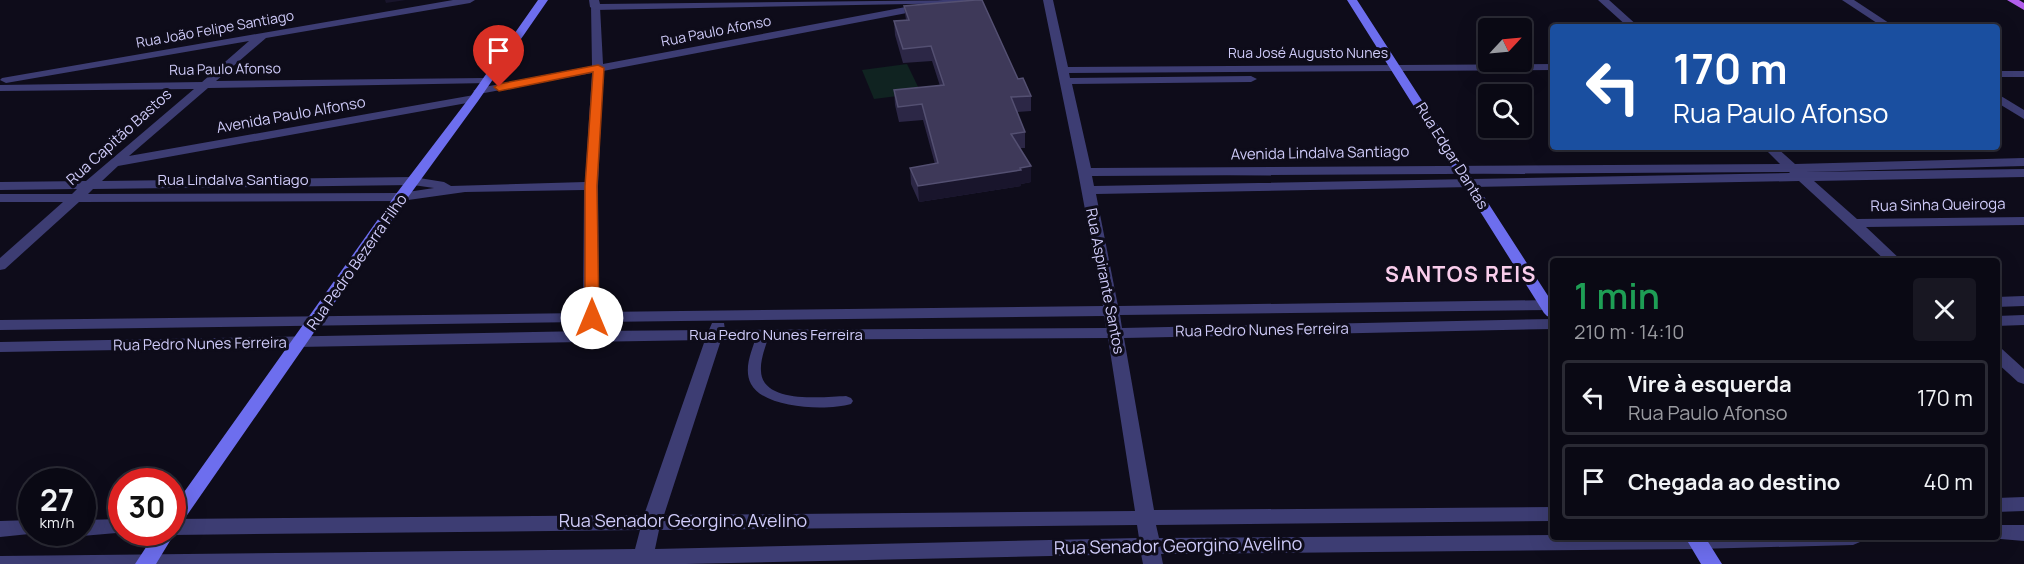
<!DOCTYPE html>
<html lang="pt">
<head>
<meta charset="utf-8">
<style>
  :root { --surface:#0a0914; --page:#181722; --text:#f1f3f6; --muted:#999aa0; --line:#2a2a34 }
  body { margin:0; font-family:Manrope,sans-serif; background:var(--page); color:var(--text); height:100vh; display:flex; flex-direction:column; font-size:22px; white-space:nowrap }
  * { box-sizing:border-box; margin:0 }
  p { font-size:20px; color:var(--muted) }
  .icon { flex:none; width:33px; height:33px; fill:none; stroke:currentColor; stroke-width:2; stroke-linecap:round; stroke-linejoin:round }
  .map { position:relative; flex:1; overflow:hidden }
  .panel { position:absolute; left:1550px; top:258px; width:450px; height:282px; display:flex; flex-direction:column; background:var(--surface); border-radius:6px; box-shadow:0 6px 24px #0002,0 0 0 2px var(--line) }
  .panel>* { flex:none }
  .guide { position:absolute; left:1550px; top:24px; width:450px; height:126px; border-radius:6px; box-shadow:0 6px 24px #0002,0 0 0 2px var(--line); background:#1a4fa0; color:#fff; overflow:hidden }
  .needle { width:39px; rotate:64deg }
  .controls { position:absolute; left:1478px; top:18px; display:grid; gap:12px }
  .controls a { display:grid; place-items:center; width:54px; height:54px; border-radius:6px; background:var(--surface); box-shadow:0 6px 24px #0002,0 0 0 2px var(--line); font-size:30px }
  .speed { position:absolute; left:18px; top:468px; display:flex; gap:12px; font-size:30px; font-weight:700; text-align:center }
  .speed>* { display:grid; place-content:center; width:78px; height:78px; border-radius:50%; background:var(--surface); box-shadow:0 6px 24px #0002,0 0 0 2px var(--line); line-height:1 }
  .speed small { font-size:15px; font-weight:400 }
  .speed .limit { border:9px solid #d22; background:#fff; color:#111 }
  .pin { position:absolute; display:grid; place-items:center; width:51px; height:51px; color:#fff; margin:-62px -26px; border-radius:50% 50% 50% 0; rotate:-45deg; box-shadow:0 0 6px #0007 }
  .pin .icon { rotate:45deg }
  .me { position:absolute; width:66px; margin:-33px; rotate:0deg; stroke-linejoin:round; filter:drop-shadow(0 0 4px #0008) }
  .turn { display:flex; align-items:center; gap:21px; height:126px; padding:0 24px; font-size:27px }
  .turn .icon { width:78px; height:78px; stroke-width:2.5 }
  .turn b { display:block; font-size:42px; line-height:51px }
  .round { display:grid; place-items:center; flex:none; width:63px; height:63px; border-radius:6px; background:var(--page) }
  .overview { display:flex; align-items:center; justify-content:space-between; height:102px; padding:0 24px }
  h1 { font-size:36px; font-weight:600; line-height:45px; color:#1e9e55 }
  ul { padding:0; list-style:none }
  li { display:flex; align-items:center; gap:18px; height:75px; margin:0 12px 9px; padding:0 12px; border:3px solid var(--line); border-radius:6px }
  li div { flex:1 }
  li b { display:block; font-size:22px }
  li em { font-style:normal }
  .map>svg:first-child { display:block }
</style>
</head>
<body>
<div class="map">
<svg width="2024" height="564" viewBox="0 0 2024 564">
  <rect width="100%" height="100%" fill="#0e0c1a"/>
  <path fill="#102321" d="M907,64L921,93L874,99L862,70Z"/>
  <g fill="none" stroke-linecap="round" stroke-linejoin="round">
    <path fill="#3d3d73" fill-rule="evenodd" d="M763,331L769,335C766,346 760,359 761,371C762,404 824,397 846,396L851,398L853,401L851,404C827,411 764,409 751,384C743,369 752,350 757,335Z"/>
    <path fill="#3d3d73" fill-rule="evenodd" d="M453,0H475L470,3L266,38L216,81L485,78L489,79V83L208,88L129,156L474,95L478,97V101L118,166L102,181L413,177L444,182L451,186L585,182L592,73L479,94L473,91L479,88L592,66L591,5L600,7L603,64L943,0H964L959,3L603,71L598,186L599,312L1103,306L1078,172L1043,0H1053L1068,67L1552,64V70L1069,73L1070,78L1251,76L1257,79L1251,82L1072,84L1091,168L1780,164L1763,147H1776L1795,164L2024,158V166L1804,172L2024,169V177L1814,181L1857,219L2024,217V225L1866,227L1902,261H1886L1799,181L1096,194L1118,306L1552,300V310L1120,315L1122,328L1552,319V329L1124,338L1154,510L1552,507V521L1156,525L1159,538L1552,535V537H1863L1860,542L1853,545L1697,549L1161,554L1163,564H1143L1141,554L686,564H0V556L635,549L640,530L172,535L166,532H172V519L644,515L705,340L0,352V342L587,331L583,327V322L0,330V320L583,313L584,190L465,192L401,201L79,202L5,269L0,270V258L63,202H0V194H72L77,189L0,190V182L86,181L194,89L0,91V85L202,82L249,41L6,83L0,80L2,78ZM1789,172L1790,173L1094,186L1092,176ZM413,185L434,188L401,193L88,194L93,189ZM1104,316L1106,328L725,330L724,323H712L709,330L595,331L599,327V322ZM1108,338L1135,511L664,515L721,340ZM1137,525L1139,538L655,549L659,530Z
      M1598,0H1609L1639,27H1628Z
      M1842,0H1854L1895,27H1883Z
      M1996,71H2024V77H1996Z
      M1996,93L2024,110V119L1996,102Z
      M2024,296V306L1996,307V297Z
      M2024,315V325L1996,326V316Z
      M1996,348L2002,349L2024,369V384L2018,382L1996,362Z
      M2024,497V511L1996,512V498Z
      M122,519V532H128L82,536L75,532H82V520Z
      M32,520V532L39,533L0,537V521Z
      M1996,525H2024V541L1989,538L1996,537Z"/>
    <path fill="#3d3d73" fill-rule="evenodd" d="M589,0H599L600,4L969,0L964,3L595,10L590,7Z"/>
    <path fill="#6d6eee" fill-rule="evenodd" d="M538,0H548L478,101L406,200L176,531L156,564H135L156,532H172V509L396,194L470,97Z
      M1347,0H1357L1552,302V318L1547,316L1544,313Z
      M1685,537H1705L1722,564H1701Z"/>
    <path fill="#b25eec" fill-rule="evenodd" d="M2007,0H2019L2024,3V10Z"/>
  </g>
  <path fill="#2c2746" d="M904,6L1018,79L1031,96V111L1017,112L1025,132V148H1020L1031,166V182L1021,184V186L919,202L911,184L910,168L935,164L923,120L899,122L895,105L894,90L940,86L932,61L903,63L895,35L894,21L906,20Z"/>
  <path fill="#19152c" d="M385,0H406L386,3Z
    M1031,166V182L1021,184V186L919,202L918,186Z"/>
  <path fill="#3e3959" stroke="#545072" stroke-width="1.5" d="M976,0H982L1018,79L1023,78L1031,96L1011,97L1025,132L1011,134L1031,166L1020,168L1021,170L918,186L910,168L938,163L922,104L898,107L894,90L944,85L931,46L903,49L894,21L909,20L904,6Z"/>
  <path fill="#ea580c" stroke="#983908" stroke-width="1.5" d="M598,65L604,68L597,186L599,318L592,322L585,318V186L593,72L499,91L494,87L499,84Z"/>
  <g text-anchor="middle" stroke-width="6" stroke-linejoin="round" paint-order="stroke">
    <g font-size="14" fill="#cfcbf9" stroke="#0e0c1a">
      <text transform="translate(215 29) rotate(-10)" y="5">Rua João Felipe Santiago</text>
      <text transform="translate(716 31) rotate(-11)" y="5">Rua Paulo Afonso</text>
      <text x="1308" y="58">Rua José Augusto Nunes</text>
      <text transform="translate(225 69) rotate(-1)" y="5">Rua Paulo Afonso</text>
    </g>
    <g font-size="15" fill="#cfcbf9" stroke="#0e0c1a">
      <text transform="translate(291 115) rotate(-10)" y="5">Avenida Paulo Alfonso</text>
      <text transform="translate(119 137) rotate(-42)" y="5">Rua Capitão Bastos</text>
      <text transform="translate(1320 153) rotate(-1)" y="5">Avenida Lindalva Santiago</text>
      <text transform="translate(1452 156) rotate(58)" y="5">Rua Edgar Dantas</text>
      <text x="233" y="185">Rua Lindalva Santiago</text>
      <text transform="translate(1938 205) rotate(-1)" y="5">Rua Sinha Queiroga</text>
      <text transform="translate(357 262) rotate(-55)" y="5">Rua Pedro Bezerra Filho</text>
      <text transform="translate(1105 281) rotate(79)" y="5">Rua Aspirante Santos</text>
      <text transform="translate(1262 330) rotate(-1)" y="5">Rua Pedro Nunes Ferreira</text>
      <text x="776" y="340">Rua Pedro Nunes Ferreira</text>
      <text transform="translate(200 344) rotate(-1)" y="5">Rua Pedro Nunes Ferreira</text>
    </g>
    <g font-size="18" fill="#cfcbf9" stroke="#0e0c1a">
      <text x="683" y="527">Rua Senador Georgino Avelino</text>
      <text transform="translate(1178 546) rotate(-1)" y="6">Rua Senador Georgino Avelino</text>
    </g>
    <g font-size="21" font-weight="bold" letter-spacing="1.5" fill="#f9cdeb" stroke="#0e0c1a">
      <text x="1461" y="282">SANTOS REIS</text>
    </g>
  </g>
</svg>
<div class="controls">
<a><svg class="needle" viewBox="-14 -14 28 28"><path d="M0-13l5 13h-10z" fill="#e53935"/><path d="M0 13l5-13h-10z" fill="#999aa0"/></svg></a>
<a><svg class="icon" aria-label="search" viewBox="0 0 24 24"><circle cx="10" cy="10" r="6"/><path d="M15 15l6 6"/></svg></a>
</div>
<div class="speed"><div>27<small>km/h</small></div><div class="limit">30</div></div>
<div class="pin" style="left:499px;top:87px;background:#d93025"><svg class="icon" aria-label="arrive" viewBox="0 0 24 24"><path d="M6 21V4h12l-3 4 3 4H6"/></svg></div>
<svg class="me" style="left:592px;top:318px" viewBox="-20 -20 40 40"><circle r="19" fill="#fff"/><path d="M0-13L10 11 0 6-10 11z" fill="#ea580c"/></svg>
<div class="guide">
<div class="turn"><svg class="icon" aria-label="left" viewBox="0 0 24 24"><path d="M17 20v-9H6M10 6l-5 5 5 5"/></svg><div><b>170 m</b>Rua Paulo Afonso</div></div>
</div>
<section class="panel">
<div class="overview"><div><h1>1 min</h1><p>210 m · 14:10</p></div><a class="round"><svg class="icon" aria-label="close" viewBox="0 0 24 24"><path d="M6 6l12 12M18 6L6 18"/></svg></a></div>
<ul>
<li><svg class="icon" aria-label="left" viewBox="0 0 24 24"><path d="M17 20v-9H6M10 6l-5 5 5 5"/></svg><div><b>Vire à esquerda</b><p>Rua Paulo Afonso</p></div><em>170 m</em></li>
<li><svg class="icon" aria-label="arrive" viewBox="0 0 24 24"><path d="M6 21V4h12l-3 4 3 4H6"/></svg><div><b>Chegada ao destino</b></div><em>40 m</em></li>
</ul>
</section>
</div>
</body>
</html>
